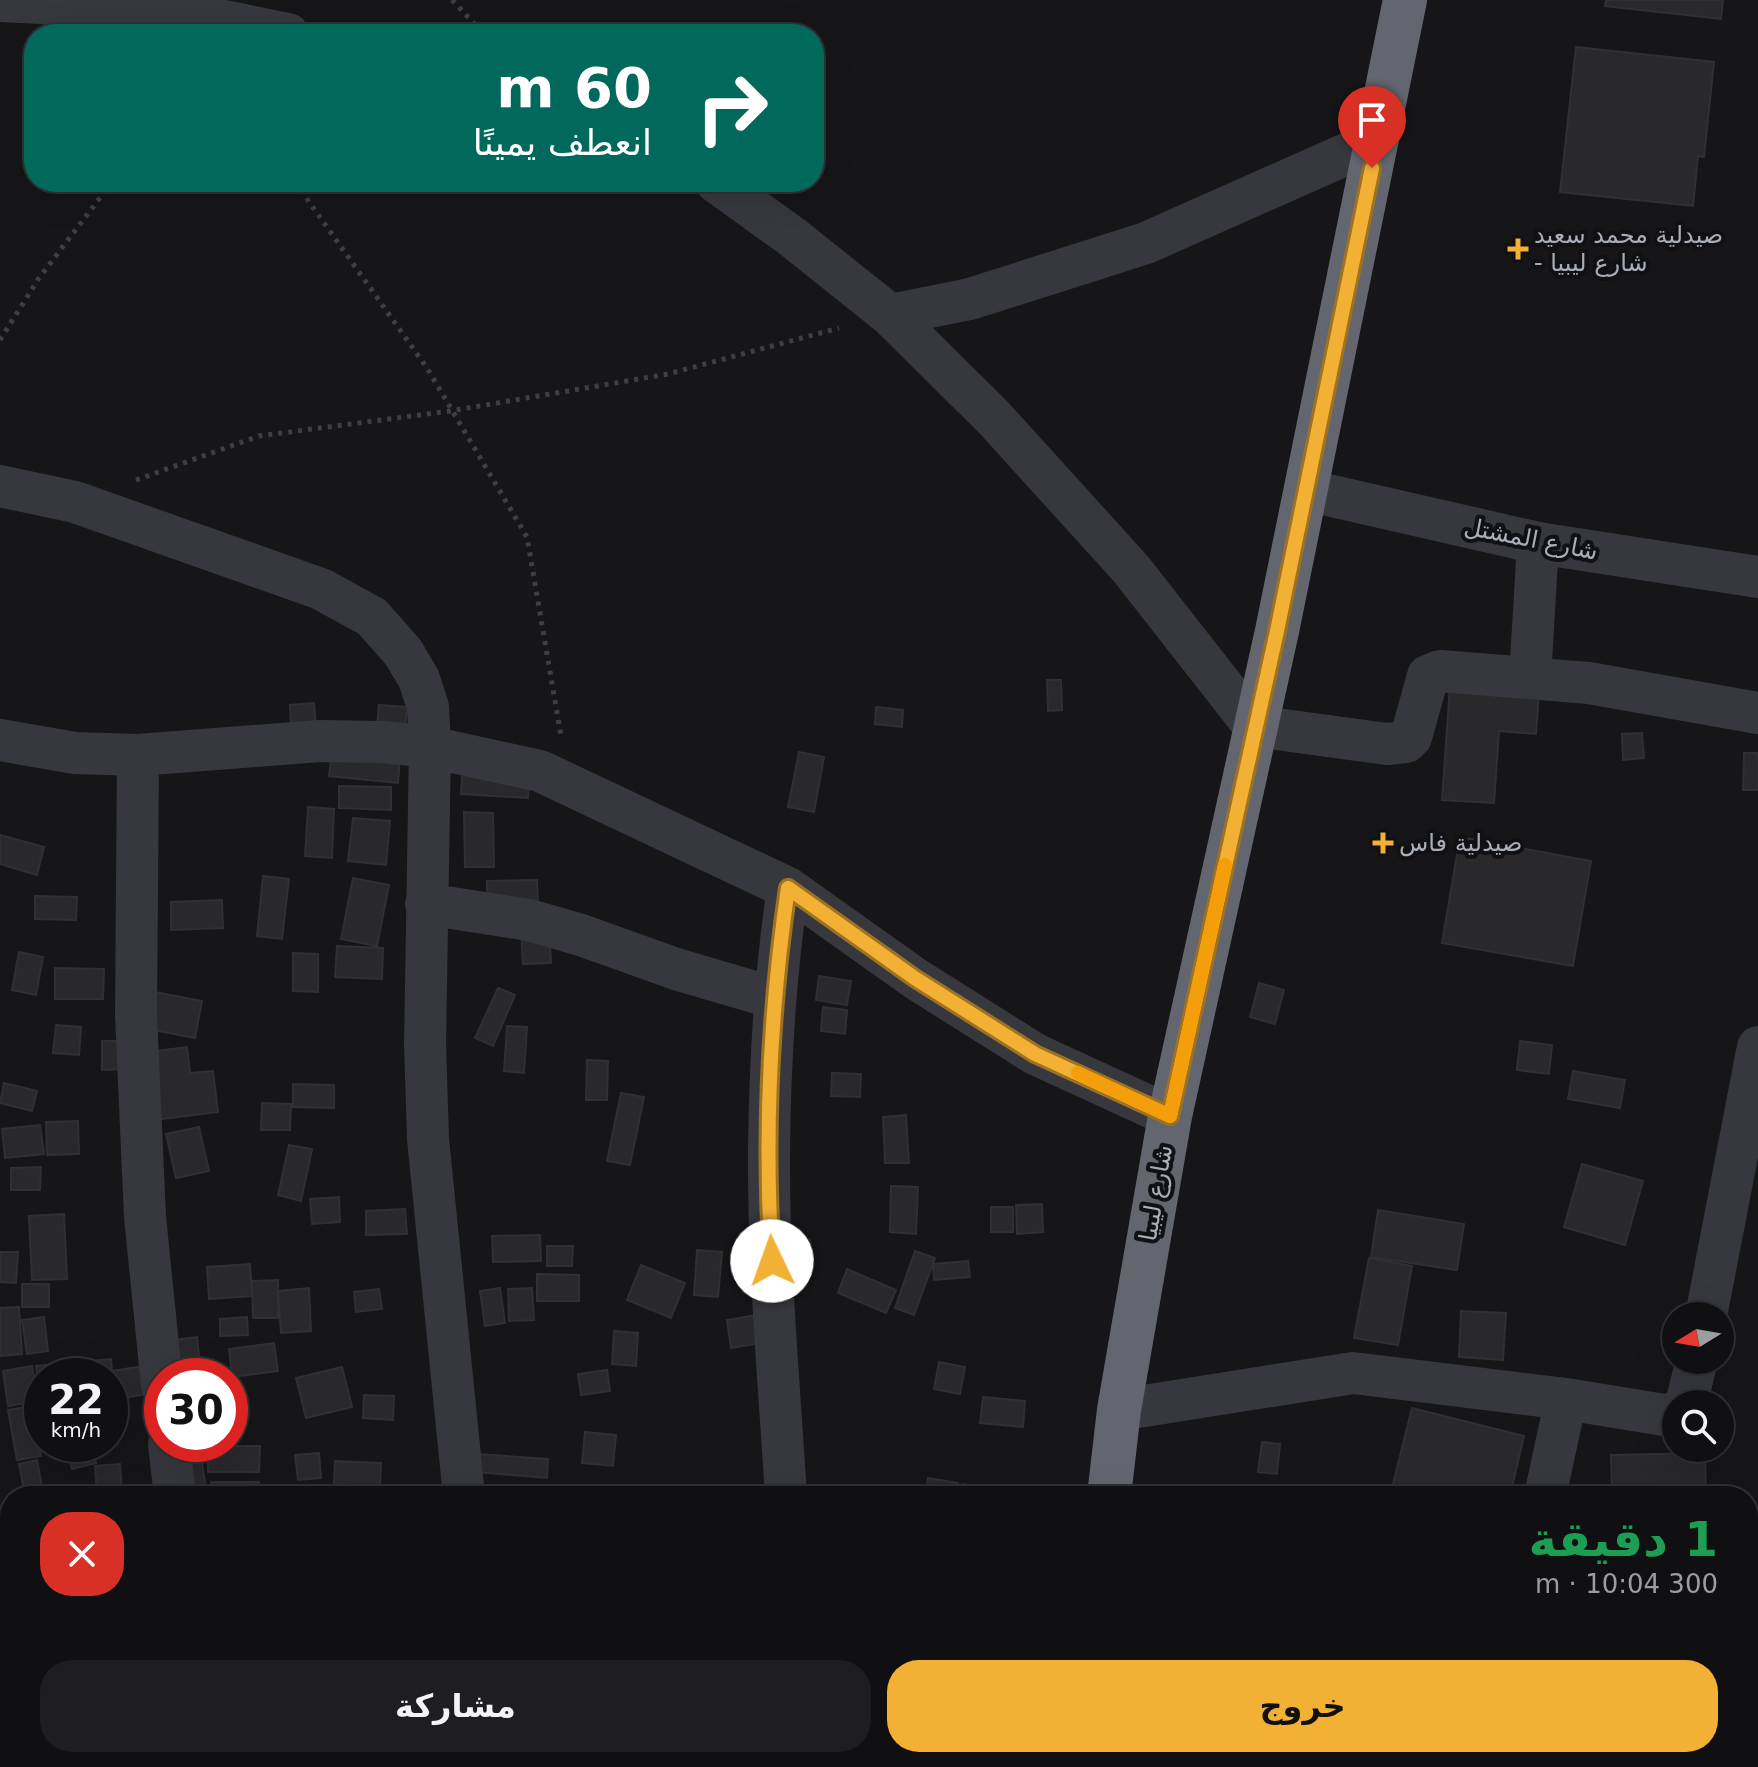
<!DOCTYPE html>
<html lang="ar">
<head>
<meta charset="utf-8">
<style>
  :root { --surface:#101012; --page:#1e1e20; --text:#f1f3f6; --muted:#9c9d9f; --line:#303032; --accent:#f2b134 }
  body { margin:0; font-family:"DejaVu Sans",Vazirmatn,sans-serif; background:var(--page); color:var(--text); direction:rtl; height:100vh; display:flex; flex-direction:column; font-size:30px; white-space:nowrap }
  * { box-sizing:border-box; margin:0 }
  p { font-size:26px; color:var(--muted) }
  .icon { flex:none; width:44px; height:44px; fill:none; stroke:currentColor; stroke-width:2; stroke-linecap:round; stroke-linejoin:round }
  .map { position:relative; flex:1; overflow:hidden; direction:ltr }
  .side { position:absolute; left:0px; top:1486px; width:1758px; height:282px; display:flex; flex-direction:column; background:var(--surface); border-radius:32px 32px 0 0; box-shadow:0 8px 32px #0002,0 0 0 2px var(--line); direction:rtl }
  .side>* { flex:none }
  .top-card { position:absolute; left:24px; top:24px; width:800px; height:168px; border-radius:32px; box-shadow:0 8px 32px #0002,0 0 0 2px var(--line); direction:rtl; background:#00695c; color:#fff; overflow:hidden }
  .needle { width:52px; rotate:259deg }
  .buttons { position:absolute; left:1662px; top:1302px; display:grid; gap:16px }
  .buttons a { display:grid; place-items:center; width:72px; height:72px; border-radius:50%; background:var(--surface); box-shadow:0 8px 32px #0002,0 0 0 2px var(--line); font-size:40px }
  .speed { position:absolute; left:24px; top:1358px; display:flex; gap:16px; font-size:40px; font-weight:700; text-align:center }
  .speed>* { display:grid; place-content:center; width:104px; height:104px; border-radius:50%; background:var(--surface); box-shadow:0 8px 32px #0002,0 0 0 2px var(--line); line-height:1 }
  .speed small { font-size:20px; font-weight:400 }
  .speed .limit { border:12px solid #d22; background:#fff; color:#111 }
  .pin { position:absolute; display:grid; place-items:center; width:68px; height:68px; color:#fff; margin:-82px -34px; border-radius:50% 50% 50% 0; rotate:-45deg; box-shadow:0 0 8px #0007 }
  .pin .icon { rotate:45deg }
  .me { position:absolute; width:88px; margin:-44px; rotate:357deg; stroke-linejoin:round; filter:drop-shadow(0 0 6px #0008) }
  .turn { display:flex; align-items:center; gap:28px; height:168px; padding:0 40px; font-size:36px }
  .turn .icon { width:104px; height:104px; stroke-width:2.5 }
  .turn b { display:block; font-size:56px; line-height:68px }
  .round { display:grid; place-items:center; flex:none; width:84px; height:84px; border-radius:32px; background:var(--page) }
  .headline { display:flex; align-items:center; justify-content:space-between; height:136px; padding:0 40px }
  h1 { font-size:48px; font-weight:700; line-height:60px; color:#1e9e55 }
  .primary-button { display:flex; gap:16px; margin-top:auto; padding:16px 40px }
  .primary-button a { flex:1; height:92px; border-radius:32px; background:var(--accent); color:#111; font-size:32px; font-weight:700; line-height:92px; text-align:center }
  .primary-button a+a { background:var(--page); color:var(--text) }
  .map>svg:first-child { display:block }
</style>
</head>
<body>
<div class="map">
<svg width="1758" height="1767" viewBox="0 0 1758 1767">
  <rect width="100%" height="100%" fill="#161618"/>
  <path fill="#29292c" stroke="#303034" stroke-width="2" d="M1606,0H1723L1721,19L1605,6Z
    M1576,47L1714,62L1704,157L1698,156L1693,206L1560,192Z
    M1047,680H1061L1062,710L1048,711Z
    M1450,686L1539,693L1536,734L1499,731L1494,803L1442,800Z
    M314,703L316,727L291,728L290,705Z
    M379,705L407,707L405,730L377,728Z
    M876,707L903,710L902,727L875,724Z
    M1642,733L1644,758L1623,760L1622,734Z
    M332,749L400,757L398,783L329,776Z
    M799,752L824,757L814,812L788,807Z
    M1744,753H1758V790H1743Z
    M463,760L530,763L528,798L461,794Z
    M339,786L391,787V810L339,808Z
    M308,807L334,809L332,858L305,856Z
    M464,812L493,813L494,867H465Z
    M353,818L390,821L386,865L348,861Z
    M0,835L44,847L37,875L0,864Z
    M1460,837L1591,861L1573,966L1442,943Z
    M263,876L289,879L282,939L257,936Z
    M353,878L389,885L377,946L341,939Z
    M537,880L538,902L487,904V881Z
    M35,896L77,897L76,920L35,919Z
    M222,900L223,928L171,930V902Z
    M549,926L551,963L523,964L521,928Z
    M337,946L383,948L382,979L335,977Z
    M19,952L43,957L36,995L12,990Z
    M293,953L318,954V992L293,991Z
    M55,968L104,969L103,999H55Z
    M819,976L851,981L847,1005L816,1000Z
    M1259,983L1284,990L1275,1024L1250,1017Z
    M498,988L515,995L493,1046L475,1038Z
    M155,992L202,1001L195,1038L148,1029Z
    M823,1007L847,1010L845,1034L821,1031Z
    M56,1025L81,1027L79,1055L53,1053Z
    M507,1026L527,1027L524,1073L504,1071Z
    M102,1041H121L122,1069L102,1070Z
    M1520,1041L1552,1045L1549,1074L1517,1070Z
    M187,1047L190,1073L213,1071L218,1112L156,1120L147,1052Z
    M587,1060L608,1061L607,1100H586Z
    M1573,1071L1625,1080L1620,1108L1568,1099Z
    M832,1073L861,1074L860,1097L831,1096Z
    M4,1083L37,1091L32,1111L0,1103Z
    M293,1084L334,1085V1108L293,1107Z
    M621,1093L644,1097L630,1165L607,1161Z
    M262,1103L291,1104L290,1130H261Z
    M906,1115L909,1163H885L883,1117Z
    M78,1121L79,1154L47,1155L46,1122Z
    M40,1125L44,1154L5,1158L2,1129Z
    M199,1127L209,1171L176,1178L166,1134Z
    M289,1145L312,1149L301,1201L278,1195Z
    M1582,1164L1643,1181L1625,1245L1564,1227Z
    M41,1167L40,1190H11V1168Z
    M891,1186L918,1187L916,1234L890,1232Z
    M339,1197L340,1222L312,1224L310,1199Z
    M1042,1204L1043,1232L1017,1234L1016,1205Z
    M991,1207H1013V1232H991Z
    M405,1209L407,1234L366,1235V1211Z
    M1378,1210L1464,1224L1457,1270L1371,1257Z
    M64,1214L67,1279L32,1280L29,1216Z
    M540,1235L541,1261L493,1262L492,1236Z
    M810,1239L812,1263L782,1264L781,1241Z
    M547,1246H573L572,1266H547Z
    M697,1250L722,1252L718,1297L694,1295Z
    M915,1251L935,1258L914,1315L895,1308Z
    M0,1252H18L16,1283L0,1282Z
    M1369,1258L1412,1266L1398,1345L1354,1338Z
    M968,1261L970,1277L934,1280L933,1264Z
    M250,1264L252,1296L209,1299L207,1267Z
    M641,1265L685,1283L671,1318L627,1300Z
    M847,1269L896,1290L886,1313L838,1293Z
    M537,1274L579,1275V1301H537Z
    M278,1280V1318H253L252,1281Z
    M22,1284H49V1307H22Z
    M309,1288L311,1331L281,1333L278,1291Z
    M500,1288L505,1323L485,1326L480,1291Z
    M532,1288L534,1320L509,1321L508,1289Z
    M379,1289L382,1309L356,1312L354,1292Z
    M19,1307L22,1354L0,1356V1308Z
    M1461,1311L1506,1313L1503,1360L1459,1357Z
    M757,1315L761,1343L731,1348L727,1320Z
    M44,1317L48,1351L27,1354L22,1320Z
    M247,1317L248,1335L220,1336V1319Z
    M614,1331L638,1333L636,1366L612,1364Z
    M197,1337L201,1376H176L172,1340Z
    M274,1343L278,1371L232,1377L229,1349Z
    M111,1359L112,1371L144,1366L148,1394L110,1400V1376H42V1403L36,1366Z
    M939,1362L965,1367L960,1394L934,1389Z
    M32,1366L38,1401L8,1406L3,1371Z
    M342,1367L352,1407L306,1418L296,1378Z
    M607,1370L610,1391L581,1395L578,1374Z
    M364,1395L394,1396L393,1420L363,1418Z
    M983,1397L1025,1401L1023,1427L980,1423Z
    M33,1406L41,1456L17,1460L8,1410Z
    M1412,1408L1524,1436L1510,1496H1390Z
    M585,1432L616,1435L613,1466L582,1463Z
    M1262,1442L1280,1444L1277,1474L1258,1472Z
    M65,1444H91L96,1463L72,1469Z
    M199,1446L207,1493L189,1496L172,1450Z
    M208,1446H260L259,1472H208Z
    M319,1453L321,1478L298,1480L295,1455Z
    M1705,1453L1706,1496H1612L1611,1455Z
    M477,1454L548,1459L547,1478L476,1472Z
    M37,1460L44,1496H25L19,1464Z
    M335,1461L381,1463L380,1486L334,1484Z
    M120,1464L122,1492L97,1494L95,1466Z
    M928,1478L958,1483L956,1496H926Z
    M211,1482H259L258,1496H210Z
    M963,1484L999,1493L998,1496H960Z
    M0,1643L10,1644V1670L0,1669Z
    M1749,1659L1758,1660V1709L1748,1707Z
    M134,1758L135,1767H98L97,1763Z
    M406,1758L437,1759L436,1767H405Z
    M575,1758H624L625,1767H576Z
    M726,1758L727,1767H704L703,1760Z
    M883,1758H925L927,1767H885Z
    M1000,1758H1025L1026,1767H1001Z
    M1349,1758H1417V1766L1349,1762Z
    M1557,1758H1598L1599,1767H1557Z
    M1660,1758H1688L1687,1767H1658Z
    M681,1760V1767H646L645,1763Z
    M995,1761L996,1767H976V1766Z"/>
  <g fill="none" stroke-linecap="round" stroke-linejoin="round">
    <path stroke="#3d3f44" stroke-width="5" stroke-dasharray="4 6" stroke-linecap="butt" d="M452,0L484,34
      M295,182L427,368L527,537L561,736
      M0,340L39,278L112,182
      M136,480L259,436L450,411L668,374L839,328"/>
    <path stroke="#37383d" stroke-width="42" d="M0,1L165,9L288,34
      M716,182L791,236L890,315L994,418L1131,569L1254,726L1387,744L1406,742L1411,737L1428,676L1440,671L1589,683L1758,713
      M890,315L970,299L1146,243L1378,140
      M0,486L75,502L321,589L372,617L403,652L419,679L428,707L430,747L425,1044L428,1139L464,1496
      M1306,490L1538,543L1758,577
      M1530,678L1538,543
      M0,740L75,753L138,755L320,741L384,742L430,747L540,771L788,888L916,979L1035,1054L1170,1116
      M138,755L136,1015L145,1217L162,1385
      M426,904L529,920L581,935L676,969L775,998
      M1706,1316L1758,1047
      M1686,1404L1697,1360
      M1119,1410L1353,1373L1566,1399L1664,1415L1676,1413
      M169,1444L175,1496
      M786,1496C779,1381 768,1265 769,1149C770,1062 775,974 788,888
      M1545,1496L1566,1399
      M0,1705L10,1704
      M208,1758L209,1767
      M492,1758V1767
      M802,1758L803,1767
      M1492,1767L1493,1758"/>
    <path stroke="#63666e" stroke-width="44" d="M1109,1496L1119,1410L1170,1116L1277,631L1405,0
      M1111,1758V1767"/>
  </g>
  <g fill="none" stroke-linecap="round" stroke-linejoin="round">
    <defs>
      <path id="route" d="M772,1261C764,1137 770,1011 788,888L916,979L1035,1054L1170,1116L1277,631L1372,168"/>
    </defs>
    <use href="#route" stroke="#9d7322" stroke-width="20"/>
    <use href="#route" stroke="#f2b134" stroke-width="14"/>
    <path stroke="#f59e0b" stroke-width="14" d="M1078,1073L1170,1116L1225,865"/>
  </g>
  <g fill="#f2b134" stroke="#111113" stroke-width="3">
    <path d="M1514 237h8v8h8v8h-8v8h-8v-8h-8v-8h8z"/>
    <path d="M1379 831h8v8h8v8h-8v8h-8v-8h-8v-8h8z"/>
  </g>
  <g text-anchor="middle" stroke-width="8" stroke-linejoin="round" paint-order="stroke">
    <g font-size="24" fill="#a8adb8" stroke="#111113" text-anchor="start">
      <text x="1534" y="243">صيدلية محمد سعيد<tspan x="1534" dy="28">- شارع ليبيا</tspan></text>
      <text x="1399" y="851">صيدلية فاس</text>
    </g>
    <g font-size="24" fill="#a8adb8" stroke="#111113">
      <text transform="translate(1531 539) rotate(11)" y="8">شارع المشتل</text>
      <text transform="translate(1156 1193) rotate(-80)" y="8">شارع ليبيا</text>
    </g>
  </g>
</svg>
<div class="buttons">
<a><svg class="needle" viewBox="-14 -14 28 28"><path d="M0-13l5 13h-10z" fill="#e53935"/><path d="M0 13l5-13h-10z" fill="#9c9d9f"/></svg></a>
<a><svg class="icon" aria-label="search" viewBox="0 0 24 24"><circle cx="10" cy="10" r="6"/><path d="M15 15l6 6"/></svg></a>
</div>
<div class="speed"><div>22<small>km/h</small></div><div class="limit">30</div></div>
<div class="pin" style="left:1372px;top:168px;background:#d93025"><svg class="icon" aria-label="arrive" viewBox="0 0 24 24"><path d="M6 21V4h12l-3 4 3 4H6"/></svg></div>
<svg class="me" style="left:772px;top:1261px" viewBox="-20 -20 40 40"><circle r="19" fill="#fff"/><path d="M0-13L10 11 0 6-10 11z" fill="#f2b134"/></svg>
<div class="top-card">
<div class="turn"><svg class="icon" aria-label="right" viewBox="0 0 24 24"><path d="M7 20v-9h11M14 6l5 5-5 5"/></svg><div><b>60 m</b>انعطف يمينًا</div></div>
</div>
<section class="side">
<div class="headline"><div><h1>1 دقيقة</h1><p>300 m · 10:04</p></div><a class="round" style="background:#d93025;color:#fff"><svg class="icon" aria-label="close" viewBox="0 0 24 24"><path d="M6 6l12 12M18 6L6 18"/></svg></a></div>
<div class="primary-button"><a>خروج</a><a>مشاركة</a></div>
</section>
</div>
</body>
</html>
